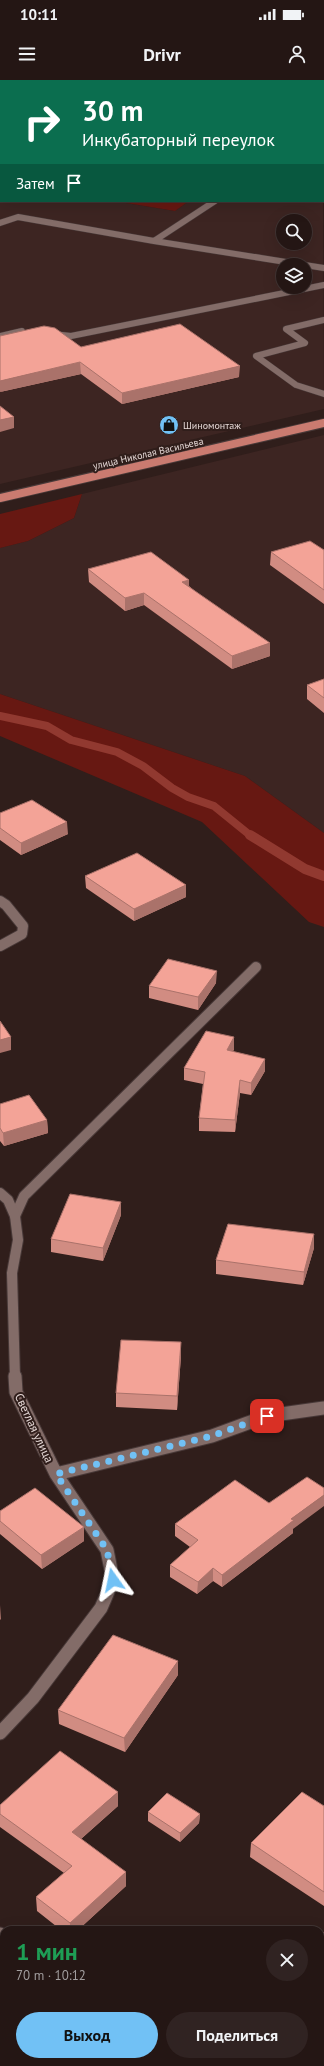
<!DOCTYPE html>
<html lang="ru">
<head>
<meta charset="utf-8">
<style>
  :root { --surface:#241614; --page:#302322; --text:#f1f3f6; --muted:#a39fa0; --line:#413534; --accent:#71c1f5 }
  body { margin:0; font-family:"PT Sans",sans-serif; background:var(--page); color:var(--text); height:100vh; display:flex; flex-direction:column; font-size:15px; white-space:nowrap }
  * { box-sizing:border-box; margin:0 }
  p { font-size:13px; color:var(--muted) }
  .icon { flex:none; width:22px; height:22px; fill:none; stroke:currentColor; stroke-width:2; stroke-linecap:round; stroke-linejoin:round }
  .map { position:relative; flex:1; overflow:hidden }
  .details { position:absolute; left:0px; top:1846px; width:324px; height:140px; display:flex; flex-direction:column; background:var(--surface); border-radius:12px 12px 0 0; box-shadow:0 4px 16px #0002,0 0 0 1px var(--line) }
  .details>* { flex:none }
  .hud { position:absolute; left:0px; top:0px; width:324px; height:122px; box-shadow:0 4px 16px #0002,0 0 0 1px var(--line); background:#0b6e4f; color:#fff; overflow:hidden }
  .tools { position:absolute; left:276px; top:134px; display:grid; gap:8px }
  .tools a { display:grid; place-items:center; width:36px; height:36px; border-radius:50%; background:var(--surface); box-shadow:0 4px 16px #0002,0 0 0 1px var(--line); font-size:20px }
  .pin { position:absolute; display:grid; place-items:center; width:34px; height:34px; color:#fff; margin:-17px; border-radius:8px; box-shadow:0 2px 6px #0006 }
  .me { position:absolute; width:44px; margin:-22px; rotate:348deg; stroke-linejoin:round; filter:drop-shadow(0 0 3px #0008) }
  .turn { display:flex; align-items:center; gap:14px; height:84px; padding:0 16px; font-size:18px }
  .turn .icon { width:52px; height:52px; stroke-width:2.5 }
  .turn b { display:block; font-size:28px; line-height:34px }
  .then { display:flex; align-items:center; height:38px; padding:0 16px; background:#0003; gap:8px; font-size:15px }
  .round { display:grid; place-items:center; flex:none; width:42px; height:42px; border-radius:21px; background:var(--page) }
  .overview { display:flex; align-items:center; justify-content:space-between; height:68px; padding:0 16px }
  h1 { font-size:24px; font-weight:700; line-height:30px; color:#1e9e55 }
  .primary-button { display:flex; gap:8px; margin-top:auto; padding:8px 16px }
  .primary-button a { flex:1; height:46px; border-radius:24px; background:var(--accent); color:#111; font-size:16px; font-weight:700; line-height:46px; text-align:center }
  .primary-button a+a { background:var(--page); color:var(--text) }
  .status { display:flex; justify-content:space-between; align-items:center; height:28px; padding:0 20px; background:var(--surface); direction:ltr }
  .status svg { height:11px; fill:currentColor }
  header { display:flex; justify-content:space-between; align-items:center; height:52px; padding:0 16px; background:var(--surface); font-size:18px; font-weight:700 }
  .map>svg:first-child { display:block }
</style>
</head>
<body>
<div class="status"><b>10:11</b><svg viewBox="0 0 49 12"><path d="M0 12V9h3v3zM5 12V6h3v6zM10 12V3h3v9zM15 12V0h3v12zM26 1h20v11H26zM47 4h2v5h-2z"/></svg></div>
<header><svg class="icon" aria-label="menu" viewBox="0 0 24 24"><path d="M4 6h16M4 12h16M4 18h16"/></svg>Drivr<svg class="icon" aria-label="person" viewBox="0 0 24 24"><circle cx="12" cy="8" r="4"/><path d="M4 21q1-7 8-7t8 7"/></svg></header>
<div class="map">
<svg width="324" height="1986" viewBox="0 0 324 1986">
  <rect width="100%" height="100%" fill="#301e1b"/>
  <path fill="#3d2522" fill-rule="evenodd" d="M323,88L324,329L0,404V103L1,121H114L175,131L189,121H323ZM283,141H305V163H283ZM283,185H305V207H283Z
    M324,355V753L245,696L0,614V468L28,461L74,438L82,414Z"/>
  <path fill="#671812" d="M0,0H324V88L323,1H1L0,103Z
    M114,121H189L175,131Z
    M82,414L74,438L28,461L0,468V434Z
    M0,614L245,696L324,753V847L309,842L202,742L0,656Z"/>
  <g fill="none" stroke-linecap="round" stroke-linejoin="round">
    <path stroke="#913930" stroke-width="8" d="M0,636L47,646L71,660L117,672L143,686L172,708L188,717L214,726L251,756"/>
    <path stroke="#913930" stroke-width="10" d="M250,755L305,789L324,796"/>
    <defs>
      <path id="lane-far1" d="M215,121L154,161L324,188
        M0,143L18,137L154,161
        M324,240L286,249L305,263L256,276L296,305L324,314
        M53,254L71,256L324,205
        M0,256L22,251"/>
      <path id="lane" d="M15,1136L24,1116L256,887"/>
      <path id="street-far1" d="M0,821L6,825L23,846L22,854L0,866
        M0,1113L8,1120L15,1136L18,1160L12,1193L15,1297"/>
      <path id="street" d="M56,1394L212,1356L267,1336L324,1328
        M0,1653L33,1618L101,1528L113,1500L107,1470L56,1394L16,1312L15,1296
        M0,1854L4,1858
        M123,1982L127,1986"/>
      <path id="primary" d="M0,418L324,343"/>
    </defs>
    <use href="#lane-far1" stroke="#483938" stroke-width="7"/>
    <use href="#lane" stroke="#483938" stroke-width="12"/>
    <use href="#street-far1" stroke="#483938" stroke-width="12"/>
    <use href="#street" stroke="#483938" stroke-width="15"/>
    <use href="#primary" stroke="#483938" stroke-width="10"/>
    <use href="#lane-far1" stroke="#836c68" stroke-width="6"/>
    <use href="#lane" stroke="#836c68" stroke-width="10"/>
    <use href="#street-far1" stroke="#836c68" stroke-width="10"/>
    <use href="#street" stroke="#836c68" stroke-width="13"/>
    <use href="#primary" stroke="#ca7b70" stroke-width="8"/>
  </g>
  <path fill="#d18c82" d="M81,267L239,297L122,324L81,294L0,312Z
    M324,470V524L270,485L271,472Z
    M88,489L189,500V506L270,576L232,589L144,525L125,531L89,502Z
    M324,599V633L307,619V605Z
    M0,733L68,754L21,775L0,760Z
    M85,796L186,817L134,841L86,808Z
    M216,903L198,930L149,918V906Z
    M234,957V969L233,972L265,979V991L251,1015L240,1013L235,1052L199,1051V1038L203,1004L184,1000V988Z
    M0,1024L47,1040L48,1053L4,1066L0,1061Z
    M121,1135L103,1181L51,1172V1159Z
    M314,1168L303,1205L216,1194V1180Z
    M181,1276L177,1330L116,1327V1313Z
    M0,1431L84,1447V1461L42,1489L0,1454Z
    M175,1444L293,1449V1453L222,1507L213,1501L197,1514L170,1497V1485L190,1467L175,1456Z
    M178,1595L125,1672L59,1644L58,1630Z
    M0,1725L118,1726L81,1759L126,1806L78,1850H61L37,1831L36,1817L64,1793L0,1747Z
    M324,1726V1826L250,1777L251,1763Z
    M148,1732L200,1734L199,1743L180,1762L148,1741Z
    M216,1982H320L324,1986H221Z"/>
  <path fill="#aa726a" d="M80,282L81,294L0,312V301Z
    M240,286L239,297L122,324V313Z
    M14,337V348L0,352V340Z
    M189,500V513L182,502Z
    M144,513V525L125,531V518Z
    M270,563V576L232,589V576Z
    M67,742L68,754L21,775V763Z
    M186,805V817L134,841V829Z
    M217,891L216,903L198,930V917Z
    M11,957V970L0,973V960Z
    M234,957V969L226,983L227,970Z
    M265,979V991L251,1015V1003Z
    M240,1000V1013L235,1052V1040Z
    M47,1040L48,1053L4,1066L3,1053Z
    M121,1122V1135L103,1181V1168Z
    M314,1154V1168L303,1205L304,1192Z
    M181,1262V1276L177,1330V1316Z
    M324,1415V1426L293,1449V1453L222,1507V1495L291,1439Z
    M84,1447V1461L42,1489L41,1475Z
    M213,1488V1501L197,1514L198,1502Z
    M0,1525L1,1539L0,1540Z
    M178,1581V1595L125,1672L124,1658Z
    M118,1712V1726L73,1766L72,1752Z
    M200,1734L199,1743L180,1762V1753Z
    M126,1792V1806L78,1850H70V1843Z
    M4,1924V1938L0,1941V1926Z
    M86,1982H87V1986H83Z"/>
  <path fill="#f3a397" stroke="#aa726a" d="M180,244L240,286L122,313L80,282L0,301V256L44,246L55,248L81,267Z
    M0,326L14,337L0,340Z
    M310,461L324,470V510L271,472Z
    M151,472L189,500L182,502L270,563L232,576L144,513L125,518L88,489Z
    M324,599V618L307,605Z
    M32,720L67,742L21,763L0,748V733Z
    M137,773L186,805L134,829L85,796Z
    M168,879L217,891L198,917L149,906Z
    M0,941L11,957L0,960Z
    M206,951L234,957L227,970L265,979L251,1003L240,1000L235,1040L199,1038L205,992L184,988Z
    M29,1015L47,1040L3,1053L0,1048V1024Z
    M70,1114L121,1122L103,1168L51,1159Z
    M228,1144L314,1154L304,1192L216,1180Z
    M121,1260L181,1262L177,1316L116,1313Z
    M307,1397L324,1408V1415L291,1439L294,1440L222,1495L213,1488L198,1502L170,1485L198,1460L175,1444L235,1400L269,1423Z
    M35,1408L84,1447L41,1475L0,1441V1431Z
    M113,1555L178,1581L124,1658L58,1630Z
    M60,1671L118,1712L72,1752L126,1792L70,1843L36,1817L72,1786L0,1734V1725Z
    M302,1712L324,1726V1812L251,1763Z
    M167,1713L200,1734L180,1753L148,1732Z
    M324,1852V1986H240L235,1982H320V1856Z
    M0,1859L4,1864V1924L0,1926Z
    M39,1982H86L83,1986H36Z"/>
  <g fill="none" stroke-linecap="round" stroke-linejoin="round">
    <path stroke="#71c1f5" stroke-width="7" stroke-dasharray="0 12.6" d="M113,1500L107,1470L56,1394L212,1356L267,1336"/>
  </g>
  <defs>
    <symbol id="shop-disc" viewBox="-11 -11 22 22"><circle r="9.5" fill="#71c1f5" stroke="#301e1b"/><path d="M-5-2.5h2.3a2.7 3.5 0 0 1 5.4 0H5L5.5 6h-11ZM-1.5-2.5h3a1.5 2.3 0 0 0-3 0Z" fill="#111"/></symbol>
  </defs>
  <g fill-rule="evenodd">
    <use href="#shop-disc" x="158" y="334" width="22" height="22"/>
  </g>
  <g text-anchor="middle" stroke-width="4" stroke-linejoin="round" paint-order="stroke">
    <g font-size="10" fill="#e4d7d5" stroke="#301e1b" text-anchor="start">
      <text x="183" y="349">Шиномонтаж</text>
    </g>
    <g font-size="10" fill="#e4d7d5" stroke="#301e1b">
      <text transform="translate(148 373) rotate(-13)" y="4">улица Николая Васильева</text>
    </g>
    <g font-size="12" fill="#e4d7d5" stroke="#301e1b">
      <text transform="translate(34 1348) rotate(65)" y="4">Светлая улица</text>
    </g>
  </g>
</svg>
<div class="tools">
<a><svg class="icon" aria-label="search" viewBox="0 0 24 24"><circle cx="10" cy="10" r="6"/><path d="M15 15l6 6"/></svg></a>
<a><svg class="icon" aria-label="layers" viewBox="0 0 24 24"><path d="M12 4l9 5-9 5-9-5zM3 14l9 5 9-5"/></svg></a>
</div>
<div class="pin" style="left:267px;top:1336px;background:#d93025"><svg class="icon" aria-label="arrive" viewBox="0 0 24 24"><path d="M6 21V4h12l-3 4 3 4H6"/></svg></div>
<svg class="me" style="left:113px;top:1500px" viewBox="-20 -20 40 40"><path d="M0-17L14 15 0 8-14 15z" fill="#71c1f5" stroke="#fff" stroke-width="4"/></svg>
<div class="hud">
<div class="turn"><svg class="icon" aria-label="right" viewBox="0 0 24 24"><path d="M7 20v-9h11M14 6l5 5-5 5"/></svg><div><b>30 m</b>Инкубаторный переулок</div></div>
<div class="then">Затем<svg class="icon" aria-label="arrive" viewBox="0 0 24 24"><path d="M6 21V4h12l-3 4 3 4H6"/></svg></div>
</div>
<section class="details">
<div class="overview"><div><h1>1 мин</h1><p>70 m · 10:12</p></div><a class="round"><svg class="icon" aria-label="close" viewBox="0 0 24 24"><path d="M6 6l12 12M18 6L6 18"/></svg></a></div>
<div class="primary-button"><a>Выход</a><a>Поделиться</a></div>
</section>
</div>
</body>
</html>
